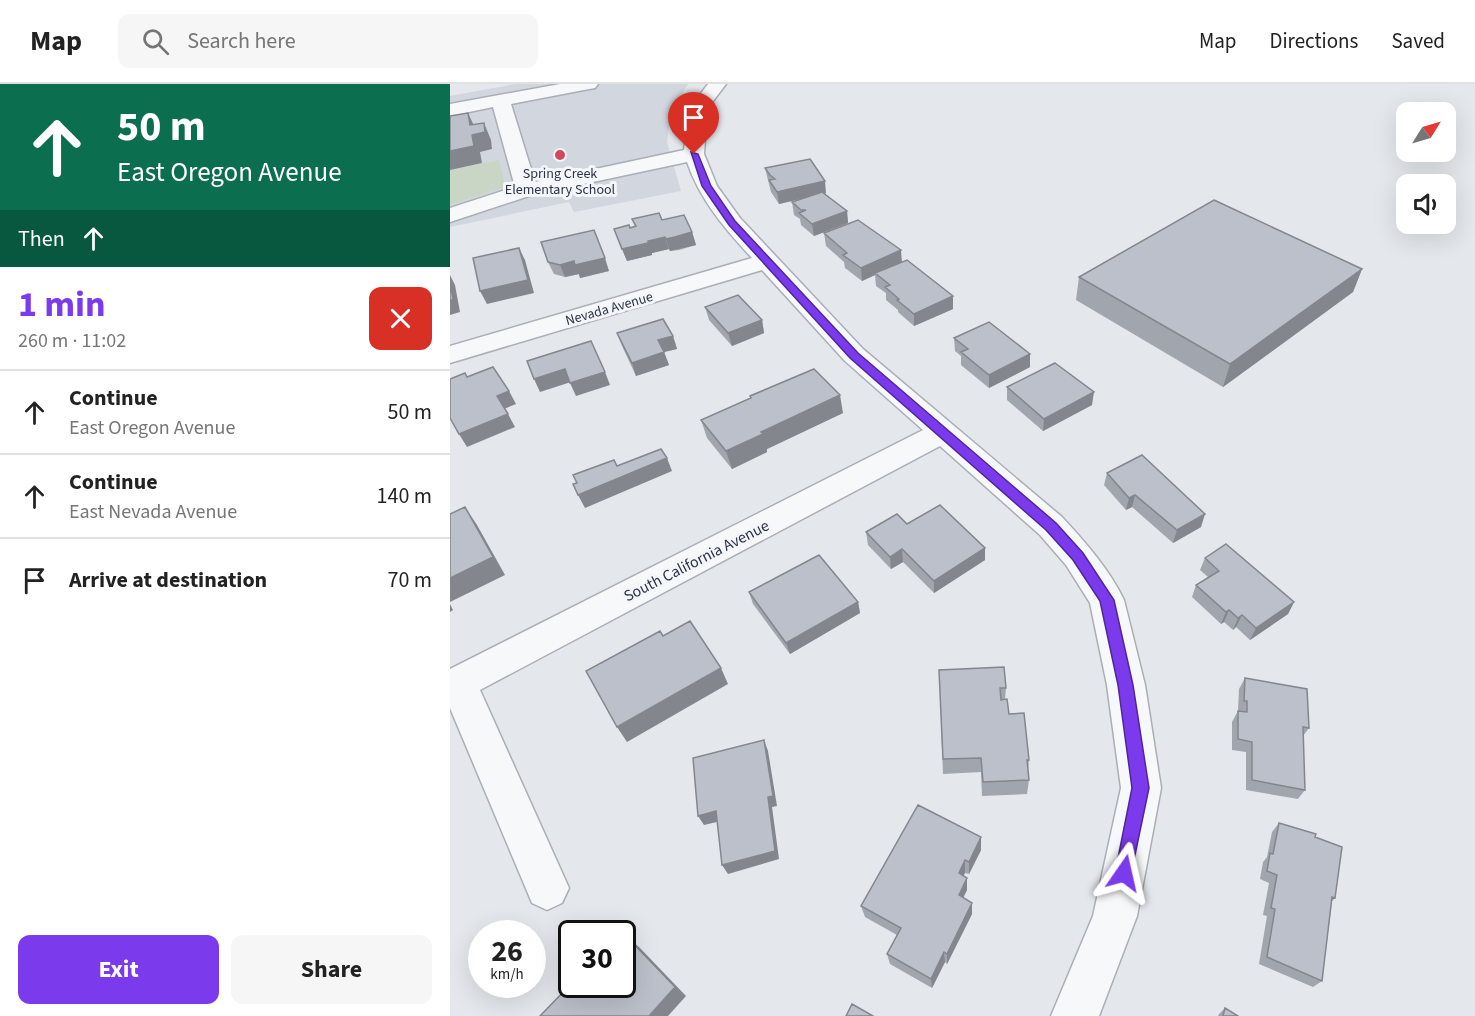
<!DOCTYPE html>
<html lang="en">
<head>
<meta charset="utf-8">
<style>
  :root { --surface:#fff; --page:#f6f6f6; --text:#222; --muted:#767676; --line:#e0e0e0; --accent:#7c3aed }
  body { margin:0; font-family:"Source Sans 3",sans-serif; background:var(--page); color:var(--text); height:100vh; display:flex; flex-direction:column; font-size:22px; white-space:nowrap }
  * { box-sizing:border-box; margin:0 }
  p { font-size:20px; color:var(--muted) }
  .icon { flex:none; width:33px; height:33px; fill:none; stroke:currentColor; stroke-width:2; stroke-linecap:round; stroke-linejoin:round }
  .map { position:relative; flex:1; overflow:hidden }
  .side { display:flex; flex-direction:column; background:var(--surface); width:450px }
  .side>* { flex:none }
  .top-card { background:#0b6e4f; color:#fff; overflow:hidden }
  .needle { width:39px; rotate:53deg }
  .buttons { position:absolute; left:946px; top:18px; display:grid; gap:12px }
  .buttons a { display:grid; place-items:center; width:60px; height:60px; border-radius:12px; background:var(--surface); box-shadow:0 6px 24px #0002; font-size:30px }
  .speed { position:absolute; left:18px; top:836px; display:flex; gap:12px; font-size:30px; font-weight:700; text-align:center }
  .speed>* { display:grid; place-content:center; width:78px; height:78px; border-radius:50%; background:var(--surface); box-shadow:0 6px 24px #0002; line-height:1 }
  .speed small { font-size:15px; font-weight:400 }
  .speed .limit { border:3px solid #111; border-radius:9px; background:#fff; color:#111 }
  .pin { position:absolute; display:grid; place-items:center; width:51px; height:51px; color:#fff; margin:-62px -26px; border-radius:50% 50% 50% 0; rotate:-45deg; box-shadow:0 0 6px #0007 }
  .pin .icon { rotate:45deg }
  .me { position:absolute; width:66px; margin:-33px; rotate:11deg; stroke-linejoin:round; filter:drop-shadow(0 0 4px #0008) }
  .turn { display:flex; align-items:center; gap:21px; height:126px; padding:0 18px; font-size:27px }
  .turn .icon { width:78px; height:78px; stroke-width:2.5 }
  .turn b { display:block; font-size:42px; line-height:51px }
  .then { display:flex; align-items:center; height:57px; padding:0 18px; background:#0003; gap:12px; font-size:22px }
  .round { display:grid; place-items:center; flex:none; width:63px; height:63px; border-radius:12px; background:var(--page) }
  .overview { display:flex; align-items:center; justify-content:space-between; height:102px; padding:0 18px }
  h1 { font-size:36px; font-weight:700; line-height:45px; color:var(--accent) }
  .cta { display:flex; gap:12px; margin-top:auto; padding:12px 18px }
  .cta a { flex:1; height:69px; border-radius:12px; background:var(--accent); color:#fff; font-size:24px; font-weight:700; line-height:69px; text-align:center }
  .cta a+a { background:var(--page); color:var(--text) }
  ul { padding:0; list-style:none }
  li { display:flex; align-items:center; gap:18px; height:84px; padding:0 18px; border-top:2px solid var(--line) }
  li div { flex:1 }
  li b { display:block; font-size:22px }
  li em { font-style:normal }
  header { display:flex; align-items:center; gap:36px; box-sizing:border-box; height:84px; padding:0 30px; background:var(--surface); border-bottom:2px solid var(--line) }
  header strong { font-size:28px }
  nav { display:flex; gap:33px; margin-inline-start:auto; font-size:21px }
  .search { width:420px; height:54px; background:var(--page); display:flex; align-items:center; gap:15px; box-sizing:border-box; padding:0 21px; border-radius:12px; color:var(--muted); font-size:22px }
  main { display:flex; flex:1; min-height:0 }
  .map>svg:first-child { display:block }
</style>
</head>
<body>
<header>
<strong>Map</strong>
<div class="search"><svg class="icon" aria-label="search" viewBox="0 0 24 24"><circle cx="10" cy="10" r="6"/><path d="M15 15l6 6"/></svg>Search here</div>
<nav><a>Map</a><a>Directions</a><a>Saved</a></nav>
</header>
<main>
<section class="side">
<div class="top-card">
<div class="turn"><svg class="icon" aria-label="ahead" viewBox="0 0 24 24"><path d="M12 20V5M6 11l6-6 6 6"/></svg><div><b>50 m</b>East Oregon Avenue</div></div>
<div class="then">Then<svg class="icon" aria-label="ahead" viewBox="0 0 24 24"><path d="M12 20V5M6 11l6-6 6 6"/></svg></div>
</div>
<div class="overview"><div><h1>1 min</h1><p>260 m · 11:02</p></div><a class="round" style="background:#d93025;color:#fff"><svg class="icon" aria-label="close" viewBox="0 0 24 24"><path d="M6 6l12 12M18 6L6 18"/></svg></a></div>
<ul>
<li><svg class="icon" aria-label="ahead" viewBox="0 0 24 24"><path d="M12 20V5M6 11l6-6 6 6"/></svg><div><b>Continue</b><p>East Oregon Avenue</p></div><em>50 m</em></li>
<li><svg class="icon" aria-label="ahead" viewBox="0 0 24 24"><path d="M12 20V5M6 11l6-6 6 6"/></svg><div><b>Continue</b><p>East Nevada Avenue</p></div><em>140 m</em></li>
<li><svg class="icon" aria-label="arrive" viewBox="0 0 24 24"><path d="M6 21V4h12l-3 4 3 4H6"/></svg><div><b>Arrive at destination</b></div><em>70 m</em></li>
</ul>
<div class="cta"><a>Exit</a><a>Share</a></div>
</section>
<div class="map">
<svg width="1025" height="932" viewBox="0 0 1025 932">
  <rect width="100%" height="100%" fill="#e4e7ec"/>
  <path fill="#d2d6de" d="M65,0H238L221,27L217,58L231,107L124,128L119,118L0,143V12Z"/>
  <path fill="#c9d6c5" d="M49,76L55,103L0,121V86Z"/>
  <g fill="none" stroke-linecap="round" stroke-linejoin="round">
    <defs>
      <path id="minor" d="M110,0H148L145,4L139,5L61,20L85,98L234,66L239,25L258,0H276L257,25L254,70L267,102L290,134L413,265L612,433C636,459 659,485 674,516L695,601L711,704L687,832L649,932H601L643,832L671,704L657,601L640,519L616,481L590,451L490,362L30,606L119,804L112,819L97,826L82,819L0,624V585L473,346L395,277L312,186L0,279V262L302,174C275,145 250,116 237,78L82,111L0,138V124L65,103L43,23L0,32V20Z"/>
    </defs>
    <use href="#minor" stroke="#a9aeb7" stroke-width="3"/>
    <use href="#minor" fill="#f7f8fa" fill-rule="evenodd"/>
  </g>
  <path fill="#a1a5ae" d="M315,84L376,109L375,110L397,127L398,139L364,152L351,141L350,135L344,131L342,118L353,114L329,120L321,108Z
    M182,135L212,136L242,148L246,161L229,166L220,167L219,165L202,169V171L177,177L164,145L185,143Z
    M374,149L452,178L503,212V225L464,242L448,228V226L436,216V209L426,202L425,191L412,197L395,184L394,178L376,162Z
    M98,178L159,187L130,194L129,190L115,193L104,190Z
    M912,185L903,208L773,303L626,216L629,193Z
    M255,223L312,236L314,249L282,262L259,236Z
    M167,249L223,252L227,265L214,268L219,281L186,292L172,262Z
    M504,254L580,283L539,304L511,281V272L505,267Z
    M557,303L642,321L593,347L557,316Z
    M300,312L393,329L317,365V368L282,385L257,354L251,336L300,314Z
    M657,389L751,443L723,459L682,423L676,426L654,401Z
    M457,440L535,464V476L484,509L453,478L441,485L418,461L416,448Z
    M755,474L844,518L838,530L800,556L786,543L783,546L774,538L771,540L742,513L746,501L758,493L750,486Z
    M299,508L408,518L410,529L340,570L303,520Z
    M489,586L556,604L555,616L559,630L579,676L578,687L579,696L577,710L532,712L531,688L493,690Z
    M795,594L859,644L853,652L855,706L848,715L796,706V668L782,666V638L788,627L789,605Z
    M829,739L865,753L885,814L882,817L872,897L863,903L809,880L817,832L813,831L819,799L810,795L813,778L817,773L822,748Z
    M531,766L519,790L515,789L513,791L517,806L513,814L522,830L497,880L495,878L482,904L440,880L437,870L447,851L415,833L411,822Z
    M775,924L788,932H768L769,930Z"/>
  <path fill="#83868d" d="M18,29L26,46L34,39L41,56L42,65L30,68L32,79L0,86V67L20,41Z
    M375,97L376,109L329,120L327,108Z
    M397,127L398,139L364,152L362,140Z
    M242,148L246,161L220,167L216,155Z
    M215,153L219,165L202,169V171L177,177L172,165L198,157Z
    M69,164L75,176L84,209L37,220L30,207Z
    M451,166L452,179L425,189V191L412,197L411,184Z
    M155,174L159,187L130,194L129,190L115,193L110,181L124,177Z
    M912,185L903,208L773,303L780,280Z
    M0,191L5,201L10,228L0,231Z
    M503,212V225L464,242V230Z
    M312,236L314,249L282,262L278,249Z
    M223,252L227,265L214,268L219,281L186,292L182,279L208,256Z
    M580,270V283L539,304V291Z
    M115,285L121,298L90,308L84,295Z
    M155,288L160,301L126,312L120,299Z
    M59,307L66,320L54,325L47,312Z
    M644,308L642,321L593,347L594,335Z
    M390,311L393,329L317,365V368L282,385L276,367L311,348Z
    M58,330L65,343L17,363L9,350Z
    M217,374L222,387L135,424L128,411Z
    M685,411L682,423L676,426L679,414Z
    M15,423L27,441L55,491L0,518V494Z
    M755,430L751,443L723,459L727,446Z
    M535,464V476L484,509V497Z
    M452,465L453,478L441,485L440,473Z
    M408,518L410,529L340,570L336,559Z
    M844,518L838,530L800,556L806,544Z
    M0,520L3,526L0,528Z
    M779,526L774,538L771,540L776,528Z
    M792,531L786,543L783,546L788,534Z
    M271,584L278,600L177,658L167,643Z
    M314,656L318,667L327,722L322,723L329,775L278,790L272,781L318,713Z
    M266,727L271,737L254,741L248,732Z
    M531,753V766L519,790V778Z
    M515,776V789L509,801V789Z
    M517,794V806L509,822V811Z
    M522,819V830L497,880V870Z
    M177,853L189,863L236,912L218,932H199Z
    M494,868L495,878L482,904L481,895Z"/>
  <path fill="#bbc0ca" stroke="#83868d" stroke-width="1.5" d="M18,29L20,41L34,39L35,48L22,51L24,62L0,67V32Z
    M360,75L375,97L327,108L319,96L325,95L320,91L315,84Z
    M372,108L397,127L362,140L349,129L356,126H351L342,118Z
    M764,116L912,185L780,280L629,193Z
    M209,129L212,136L234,131L242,148L225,153L216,155L215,153L198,157V159L172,165L164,145L179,141L180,144L186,142L182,135Z
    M408,136L451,166L411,184L393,171L397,169L374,149Z
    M144,146L155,174L125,181L124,177L110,181L98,178L91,158Z
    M69,164L78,196L30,207L23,174Z
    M457,176L503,212L464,230L447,216L449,215L435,203L440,201L425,189Z
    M0,198L3,216H0Z
    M288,211L312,236L278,249L255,223Z
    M213,235L223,252L208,256L214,268L182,279L167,249Z
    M539,238L580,270L539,291L511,268L518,265L504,254Z
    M141,257L155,288L120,299L115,285L84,295L77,277Z
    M605,279L644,308L594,335L557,303Z
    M43,283L59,307L47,312L58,330L9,350L0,334V295L15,289L17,293Z
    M364,285L390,311L311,348L313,350L276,367L251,336L301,314L300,312Z
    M211,365L217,374L128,411L123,400L127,399L123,391L164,376L167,382Z
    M692,371L755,430L727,446L685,411L679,414L657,389Z
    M490,421L535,464L484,497L452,465L440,473L416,448L447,430L457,440Z
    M15,423L43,473L0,494V430Z
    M776,460L844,518L806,544L792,531L788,534L779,526L776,528L746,501L769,487L755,474Z
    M369,471L408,518L336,559L299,508Z
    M240,537L271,584L167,643L136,587L210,547L213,552Z
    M554,583L556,604H550L551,616L557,615L559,630L574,629L579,676H577L579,696L533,698L531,674L493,675L489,586Z
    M795,594L857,605L859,644L853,643L855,706L802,696V658L788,655V627L797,628V617H794Z
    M314,656L323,712L318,713L325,767L272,781L266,727L248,732L243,674Z
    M468,721L531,753L519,778L515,776L509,789L517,794L509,811L522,819L497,870L494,868L481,895L437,870L451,844L411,822Z
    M829,739L866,750L865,753L892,763L885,814L882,813L872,897L817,873L825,825L821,824L827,791L817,787L820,769L823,770Z
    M177,853L225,903L199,932H90L122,899L172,900V858Z
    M402,920L423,932H396Z
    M775,924L788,932H773Z"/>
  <path fill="#7c3aed" stroke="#51269a" stroke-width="1.5" d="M241,68L248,70L261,102L285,137L408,269L606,439L633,469L664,516L683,601L699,704L680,795L674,798L667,795L665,789L682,704L668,601L650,517L623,476L596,446L400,274L279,141L252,102Z"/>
  <circle fill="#d1495b" stroke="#f4f6f9" stroke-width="2" cx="110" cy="71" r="6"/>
  <g text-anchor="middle" stroke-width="6" stroke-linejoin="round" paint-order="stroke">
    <g font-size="14" fill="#2b3445" stroke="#f4f6f9">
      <text x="110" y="94">Spring Creek<tspan x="110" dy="16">Elementary School</tspan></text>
    </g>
    <g font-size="14" fill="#2b3445" stroke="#f4f6f9">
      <text transform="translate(159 224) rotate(-16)" y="5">Nevada Avenue</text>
    </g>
    <g font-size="16" fill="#2b3445" stroke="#f4f6f9">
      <text transform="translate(246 476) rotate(-27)" y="6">South California Avenue</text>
    </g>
  </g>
</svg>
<div class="buttons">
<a><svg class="needle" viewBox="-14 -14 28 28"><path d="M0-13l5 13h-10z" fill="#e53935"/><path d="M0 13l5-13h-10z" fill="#767676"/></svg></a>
<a><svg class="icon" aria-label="sound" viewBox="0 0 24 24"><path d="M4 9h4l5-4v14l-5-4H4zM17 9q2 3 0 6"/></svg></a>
</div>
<div class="speed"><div>26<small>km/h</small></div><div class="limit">30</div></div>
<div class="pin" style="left:244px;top:70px;background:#d93025"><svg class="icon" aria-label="arrive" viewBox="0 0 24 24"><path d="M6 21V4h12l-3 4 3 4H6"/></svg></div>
<svg class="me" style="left:674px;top:789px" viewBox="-20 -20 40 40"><path d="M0-17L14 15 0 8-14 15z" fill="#7c3aed" stroke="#fff" stroke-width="4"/></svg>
</div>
</main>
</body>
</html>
